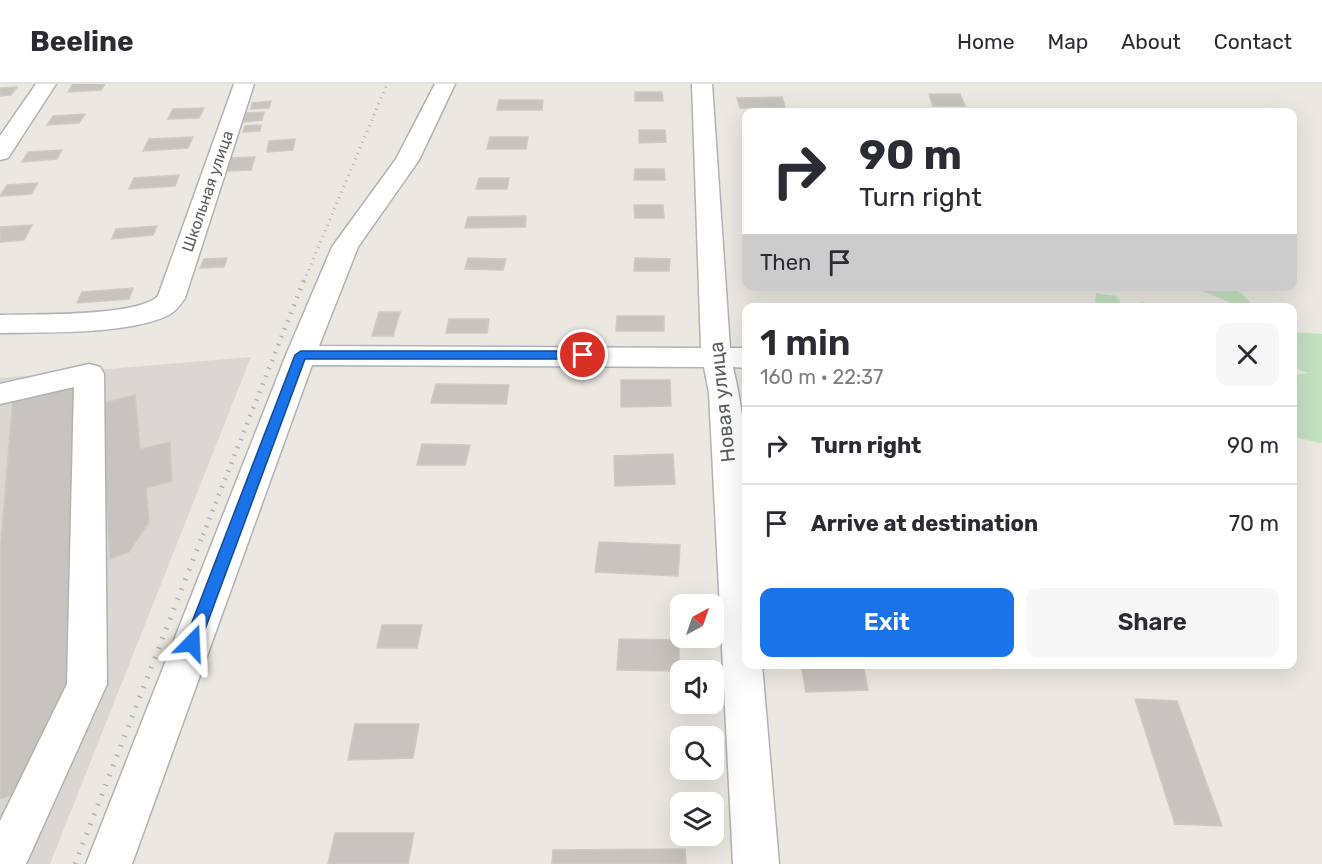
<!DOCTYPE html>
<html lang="en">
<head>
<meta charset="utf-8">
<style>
  :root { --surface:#fff; --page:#f7f7f7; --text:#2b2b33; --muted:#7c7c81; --line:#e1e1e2; --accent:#1a73e8 }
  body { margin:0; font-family:Rubik,sans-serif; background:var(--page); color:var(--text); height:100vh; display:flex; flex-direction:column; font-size:22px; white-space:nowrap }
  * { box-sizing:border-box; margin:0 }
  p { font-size:20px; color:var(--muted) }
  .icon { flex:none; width:33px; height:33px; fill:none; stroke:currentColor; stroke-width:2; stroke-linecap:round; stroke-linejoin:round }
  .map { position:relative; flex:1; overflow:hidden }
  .drawer { position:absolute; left:742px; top:219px; width:555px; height:366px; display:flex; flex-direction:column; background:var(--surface); border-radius:12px; box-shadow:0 6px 24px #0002 }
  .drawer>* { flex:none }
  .top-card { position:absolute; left:742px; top:24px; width:555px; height:183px; border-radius:12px; box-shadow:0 6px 24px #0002; background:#fff; color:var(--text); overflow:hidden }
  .needle { width:39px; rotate:40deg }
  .fabs { position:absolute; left:670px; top:510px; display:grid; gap:12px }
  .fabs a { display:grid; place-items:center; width:54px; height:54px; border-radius:12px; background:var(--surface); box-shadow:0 6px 24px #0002; font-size:30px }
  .pin { position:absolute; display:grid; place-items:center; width:51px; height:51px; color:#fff; margin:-26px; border:3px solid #fff; border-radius:50%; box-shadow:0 2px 6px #0007 }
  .me { position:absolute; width:66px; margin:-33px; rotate:21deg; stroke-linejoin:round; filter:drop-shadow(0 0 4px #0008) }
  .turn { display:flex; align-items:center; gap:21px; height:126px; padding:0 18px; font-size:27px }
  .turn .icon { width:78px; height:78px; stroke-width:2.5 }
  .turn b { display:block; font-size:42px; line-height:51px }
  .then { display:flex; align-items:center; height:57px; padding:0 18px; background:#0003; gap:12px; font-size:22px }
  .round { display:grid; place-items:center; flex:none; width:63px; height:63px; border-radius:12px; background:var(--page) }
  .head { display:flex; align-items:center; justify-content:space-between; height:102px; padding:0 18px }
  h1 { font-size:36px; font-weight:600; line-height:45px }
  .button { display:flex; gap:12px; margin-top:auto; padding:12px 18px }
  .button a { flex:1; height:69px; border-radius:12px; background:var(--accent); color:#fff; font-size:24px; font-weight:600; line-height:69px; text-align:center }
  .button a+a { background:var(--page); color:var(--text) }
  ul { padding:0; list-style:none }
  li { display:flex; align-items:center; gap:18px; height:78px; padding:0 18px; border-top:2px solid var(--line) }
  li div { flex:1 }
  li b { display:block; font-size:22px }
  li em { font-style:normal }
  header { display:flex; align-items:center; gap:36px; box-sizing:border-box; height:84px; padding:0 30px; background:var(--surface); border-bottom:2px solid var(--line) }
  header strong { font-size:28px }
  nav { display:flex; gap:33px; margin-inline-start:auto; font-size:21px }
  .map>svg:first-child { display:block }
</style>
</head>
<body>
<header>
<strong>Beeline</strong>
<nav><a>Home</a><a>Map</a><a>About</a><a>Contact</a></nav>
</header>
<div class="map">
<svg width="1322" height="780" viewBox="0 0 1322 780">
  <rect width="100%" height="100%" fill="#ebe8e1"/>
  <path fill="#dad7d3" d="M251,273L50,780H0V294Z"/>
  <path fill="#c2e1bf" d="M1192,203H1234L1250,218L1239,222Z
    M1096,209L1116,212L1123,222L1144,218L1146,223H1100L1095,218Z
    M1293,248L1322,250V359L1293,353V291L1308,289L1293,283Z"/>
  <path fill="#c7c3be" stroke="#cfc9c0" stroke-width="1.5" d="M73,0H105L101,6L68,8Z
    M17,3L11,11L0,12V4Z
    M635,8H662L663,17H635Z
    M929,10H960L965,22H933Z
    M782,13L785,23L740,24L737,14Z
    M499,16H543L542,26H497Z
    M271,17L269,24L251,25L252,19Z
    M204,24L199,34L168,35L173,25Z
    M264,28L262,36L244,38L247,29Z
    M85,30L79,39L47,41L53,32Z
    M261,41L260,47L243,48L245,42Z
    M639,46H665L666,58L639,59Z
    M193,53L188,64L143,67L149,55Z
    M490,53H528L526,65H487Z
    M295,55L293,66L267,68L269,57Z
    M62,66L57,75L22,78L28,68Z
    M255,73L251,86L227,87L231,74Z
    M635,85H664L665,96H634Z
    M179,91L175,102L129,105L134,94Z
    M479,94H509L507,105H476Z
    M38,99L31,110L0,112L7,101Z
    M634,121H663L664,134H635Z
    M526,132L525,143L465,144L468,133Z
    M32,141L24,156L0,158V143Z
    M157,142L153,151L112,155L116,145Z
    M227,174L224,183L200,184L204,175Z
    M468,174L506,175L503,186L465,185Z
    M635,174L670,175L669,187H634Z
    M133,204L129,215L77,219L82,208Z
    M379,228H400L393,252H372Z
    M617,232H664V247H616Z
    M449,235H489L487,249H446Z
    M621,296H670L671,322L621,323Z
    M74,299L68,626L24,707L0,715V471L13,313Z
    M436,300L509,301L506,320L431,319Z
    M135,311L140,365L170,358L172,397L146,404L149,438L129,468L110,475L99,320Z
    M422,360L470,361L465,381H417Z
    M673,370L675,400L615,402L614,372Z
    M599,458L680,461L678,492L595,488Z
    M382,541H422L417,564H377Z
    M619,555L679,556V587L617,586Z
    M801,580H863L868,606L806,608Z
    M1135,615L1177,617L1222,742L1175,740Z
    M355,640H419L413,674L348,676Z
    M335,749H414L408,780H328Z
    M685,765L686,780H552L553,766Z"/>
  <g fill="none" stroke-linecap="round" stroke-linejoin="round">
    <defs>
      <path id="minor" d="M36,0H56L8,74L0,76V52Z
        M234,0H254L185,214C181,220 176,227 169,231C128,251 46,248 0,249V231C32,230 137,233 158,212Z
        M435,0H455L419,76L358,163L319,262L701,264L692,0H712L730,264H747V284L733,283C756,379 747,483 747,580H762L779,780H733L709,309L704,283L312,281L132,780H86L286,271L332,163L396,75Z
        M89,280L100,283L104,290L107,600L26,780H0V737L67,600L74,303L0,320V300Z"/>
    </defs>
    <use href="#minor" stroke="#afb2b6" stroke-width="3"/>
    <use href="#minor" fill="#fff" fill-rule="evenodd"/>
    <path stroke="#b0b1b1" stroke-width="3" stroke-dasharray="1 5" stroke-linecap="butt" d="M304,197L387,0"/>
    <path stroke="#b0b1b1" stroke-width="4.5" stroke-dasharray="1.5 7" stroke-linecap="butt" d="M203,451L304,196"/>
    <path stroke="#b0b1b1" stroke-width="5" stroke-dasharray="1.5 9" stroke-linecap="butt" d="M75,780L203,450"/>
  </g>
  <path fill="#1a73e8" stroke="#114b97" stroke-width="1.5" d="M301,267H583L589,271L583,275H305L200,559L198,563H187L184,559L295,271Z"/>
  <g text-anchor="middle" stroke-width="5" stroke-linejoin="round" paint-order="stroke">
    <g font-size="16" fill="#5a5d61" stroke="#fff">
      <text transform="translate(207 107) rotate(-71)" y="6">Школьная улица</text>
    </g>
    <g font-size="20" fill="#5a5d61" stroke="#fff">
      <text transform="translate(722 318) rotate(-96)" y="7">Новая улица</text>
    </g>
  </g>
</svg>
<div class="fabs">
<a><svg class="needle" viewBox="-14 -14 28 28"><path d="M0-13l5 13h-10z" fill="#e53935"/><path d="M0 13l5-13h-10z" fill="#7c7c81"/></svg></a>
<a><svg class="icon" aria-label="sound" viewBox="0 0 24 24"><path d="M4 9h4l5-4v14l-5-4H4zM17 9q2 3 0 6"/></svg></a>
<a><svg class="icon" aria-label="search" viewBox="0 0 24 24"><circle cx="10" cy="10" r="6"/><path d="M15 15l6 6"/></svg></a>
<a><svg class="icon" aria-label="layers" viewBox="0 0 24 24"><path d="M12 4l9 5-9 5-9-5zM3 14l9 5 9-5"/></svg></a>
</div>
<div class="pin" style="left:583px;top:271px;background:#d93025"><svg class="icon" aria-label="arrive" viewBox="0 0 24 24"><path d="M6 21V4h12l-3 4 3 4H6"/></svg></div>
<svg class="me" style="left:192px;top:559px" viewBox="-20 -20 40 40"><path d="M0-17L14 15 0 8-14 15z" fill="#1a73e8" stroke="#fff" stroke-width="4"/></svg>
<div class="top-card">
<div class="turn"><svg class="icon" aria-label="right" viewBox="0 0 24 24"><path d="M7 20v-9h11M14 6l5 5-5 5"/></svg><div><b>90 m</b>Turn right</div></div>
<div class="then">Then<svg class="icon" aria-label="arrive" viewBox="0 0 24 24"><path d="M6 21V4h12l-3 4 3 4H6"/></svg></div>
</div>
<section class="drawer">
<div class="head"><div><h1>1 min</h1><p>160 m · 22:37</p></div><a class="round"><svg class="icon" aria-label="close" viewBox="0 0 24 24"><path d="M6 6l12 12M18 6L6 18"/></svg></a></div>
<ul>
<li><svg class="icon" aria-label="right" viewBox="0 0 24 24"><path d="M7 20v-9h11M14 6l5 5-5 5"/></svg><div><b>Turn right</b></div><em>90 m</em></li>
<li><svg class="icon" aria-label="arrive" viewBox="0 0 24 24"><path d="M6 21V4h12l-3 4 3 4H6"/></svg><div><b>Arrive at destination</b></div><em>70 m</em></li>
</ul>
<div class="button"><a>Exit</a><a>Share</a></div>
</section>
</div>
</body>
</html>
